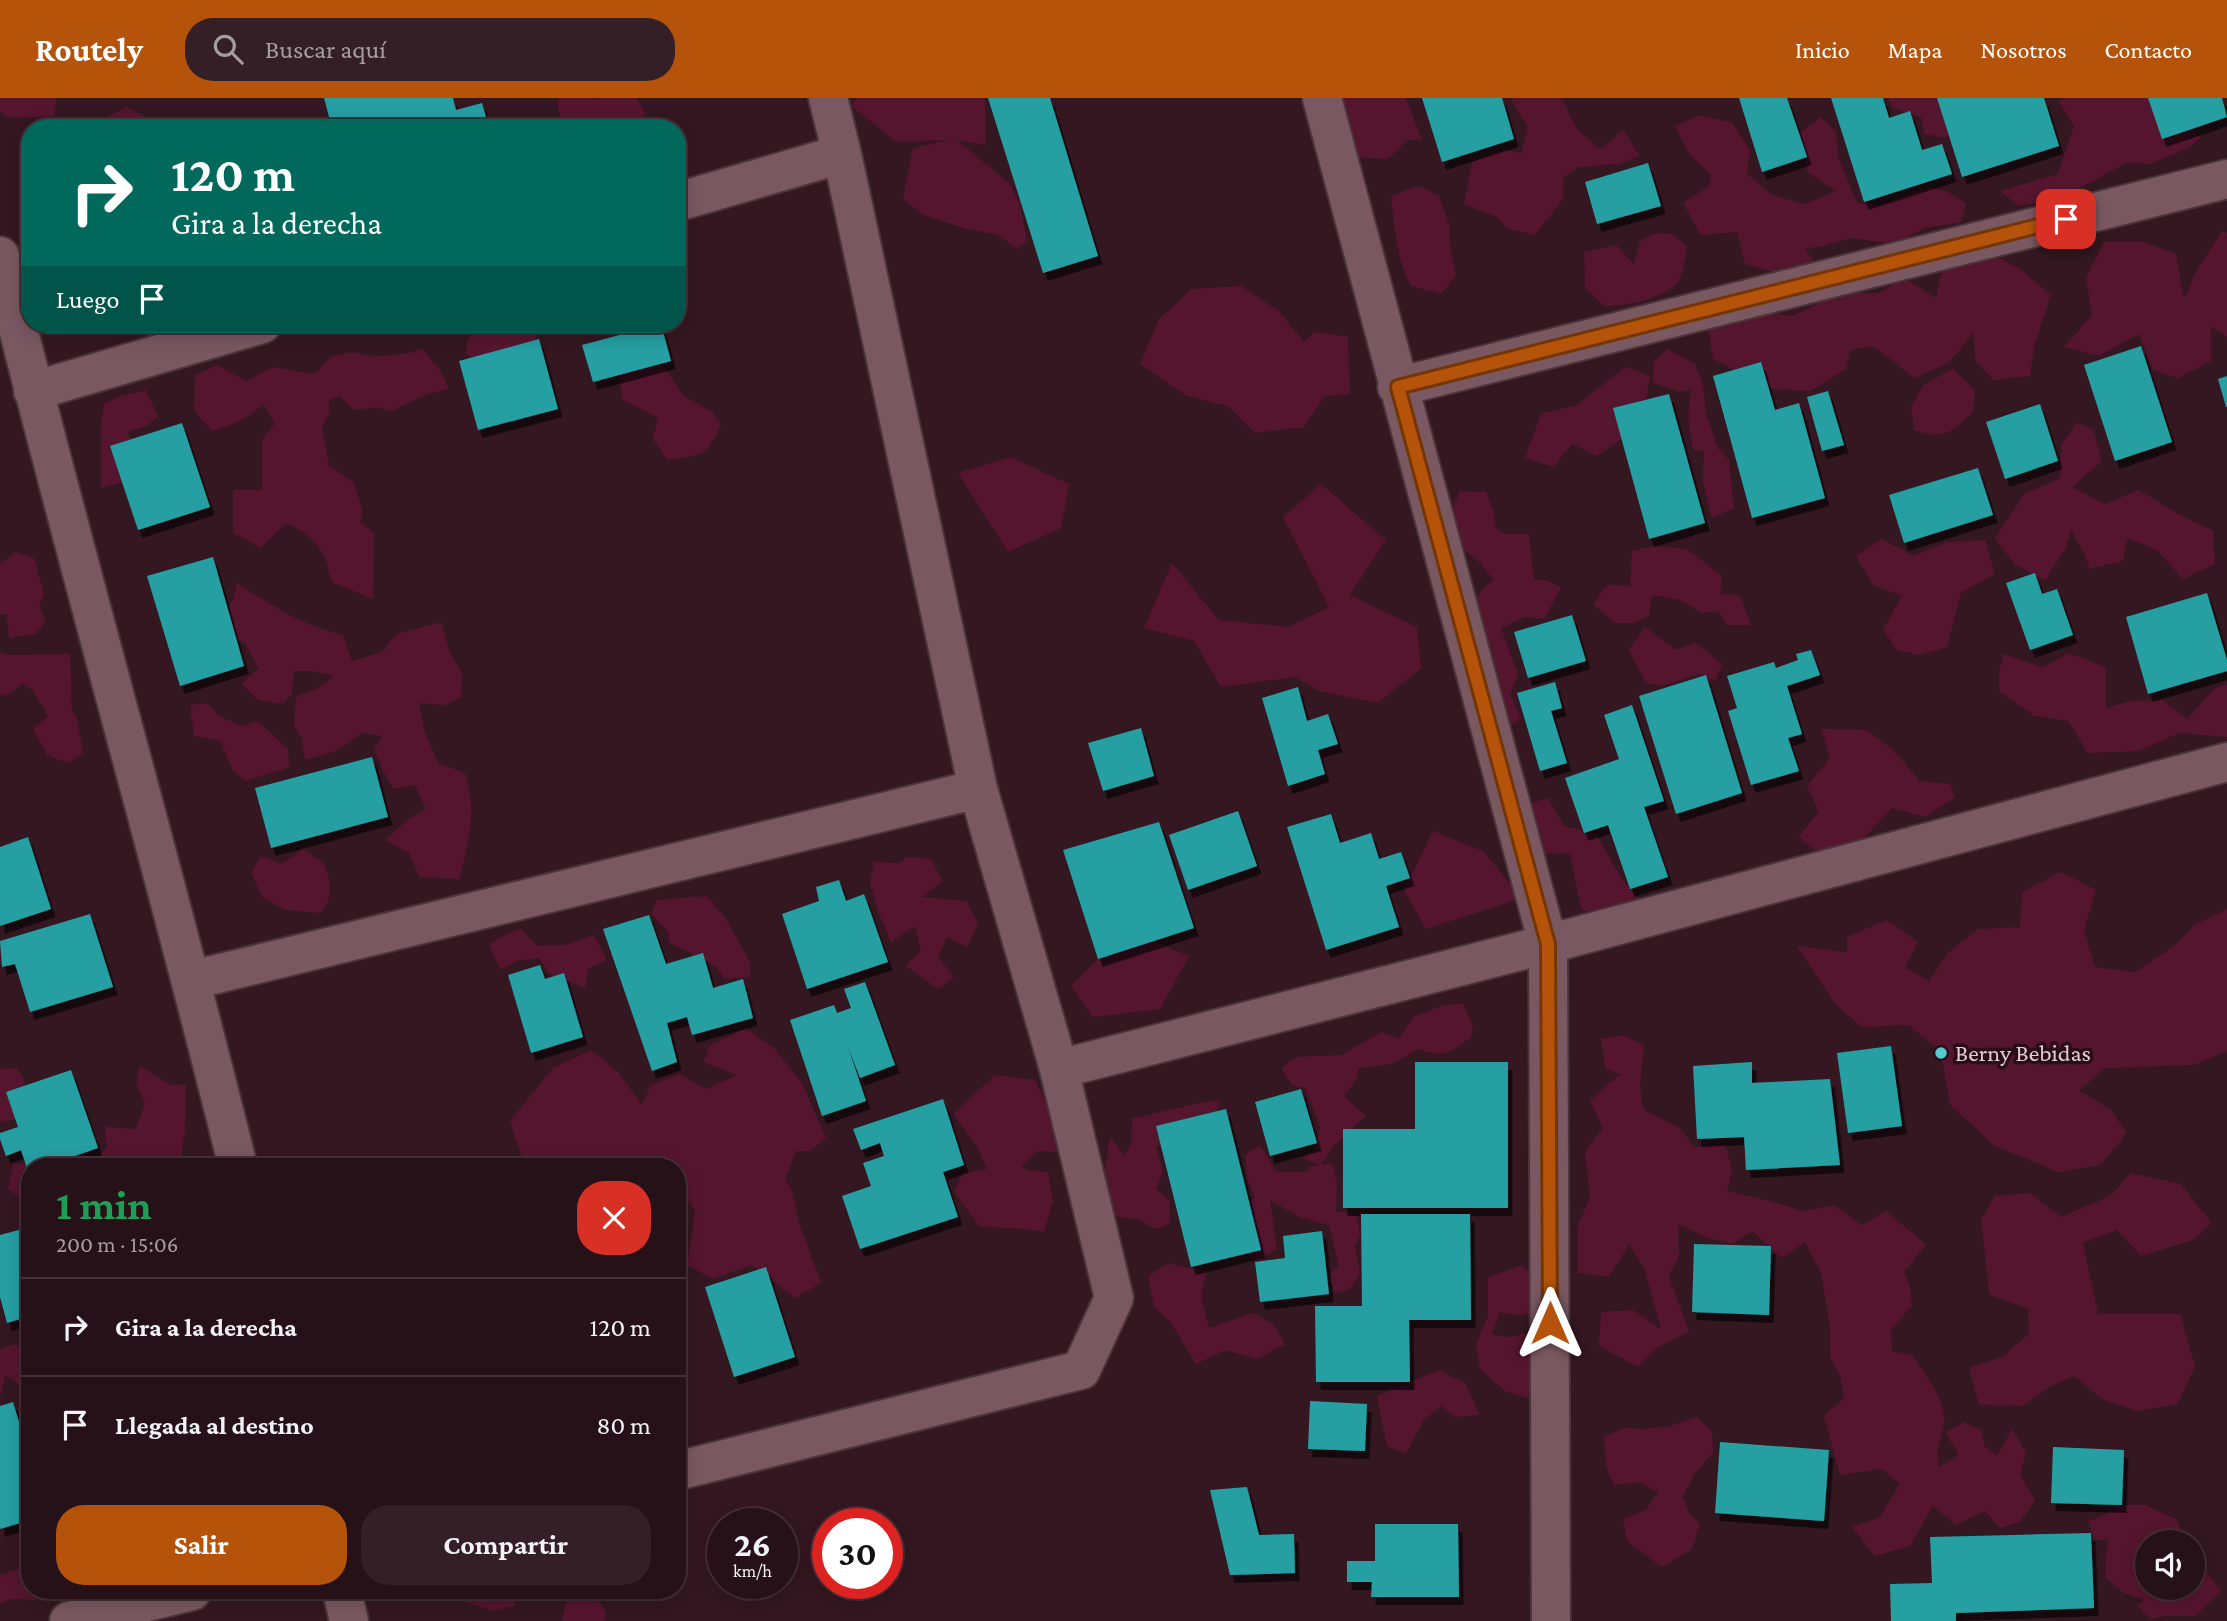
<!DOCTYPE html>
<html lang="es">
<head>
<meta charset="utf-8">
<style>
  :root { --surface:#271118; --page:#331f25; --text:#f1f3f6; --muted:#a49da2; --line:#433137; --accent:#b45309 }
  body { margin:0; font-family:"Crimson Pro",serif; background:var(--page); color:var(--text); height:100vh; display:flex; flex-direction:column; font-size:26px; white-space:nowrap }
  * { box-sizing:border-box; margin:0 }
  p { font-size:23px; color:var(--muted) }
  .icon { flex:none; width:38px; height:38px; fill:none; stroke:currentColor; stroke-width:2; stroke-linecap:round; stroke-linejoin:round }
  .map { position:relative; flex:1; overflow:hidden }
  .drawer { position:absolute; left:21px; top:1060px; width:665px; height:441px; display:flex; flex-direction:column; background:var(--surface); border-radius:28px; box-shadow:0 4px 18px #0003,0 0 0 2px var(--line) }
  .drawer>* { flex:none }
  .hud { position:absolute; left:21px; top:21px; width:665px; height:214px; border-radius:28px; box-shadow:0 4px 18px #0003,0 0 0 2px var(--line); background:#00695c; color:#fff; overflow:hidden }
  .controls { position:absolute; left:2135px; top:1432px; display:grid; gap:14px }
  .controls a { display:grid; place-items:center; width:70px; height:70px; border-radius:50%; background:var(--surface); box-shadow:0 4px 18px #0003,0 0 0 2px var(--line); font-size:35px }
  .speed { position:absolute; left:707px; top:1410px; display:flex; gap:14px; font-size:35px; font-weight:700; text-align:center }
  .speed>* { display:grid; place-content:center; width:91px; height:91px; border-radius:50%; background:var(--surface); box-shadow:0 4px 18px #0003,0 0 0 2px var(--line); line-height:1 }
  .speed small { font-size:18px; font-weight:400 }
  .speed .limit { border:10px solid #d22; background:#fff; color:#111 }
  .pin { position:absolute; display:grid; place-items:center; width:60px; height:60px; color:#fff; margin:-30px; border-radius:14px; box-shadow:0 4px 10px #0006 }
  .me { position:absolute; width:77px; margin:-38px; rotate:0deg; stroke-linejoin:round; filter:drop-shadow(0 0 5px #0008) }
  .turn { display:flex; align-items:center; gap:24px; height:147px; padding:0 35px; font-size:32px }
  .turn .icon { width:91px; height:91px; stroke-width:2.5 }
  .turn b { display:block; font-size:49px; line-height:60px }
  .then { display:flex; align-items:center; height:66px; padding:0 35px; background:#0003; gap:14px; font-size:26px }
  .round { display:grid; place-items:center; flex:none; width:74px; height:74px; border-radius:28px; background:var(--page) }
  .overview { display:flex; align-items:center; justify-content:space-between; height:119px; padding:0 35px }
  h1 { font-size:42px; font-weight:700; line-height:52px; color:#1e9e55 }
  .primary-button { display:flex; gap:14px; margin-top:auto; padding:14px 35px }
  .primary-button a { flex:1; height:80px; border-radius:28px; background:var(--accent); color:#fff; font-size:28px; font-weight:700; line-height:80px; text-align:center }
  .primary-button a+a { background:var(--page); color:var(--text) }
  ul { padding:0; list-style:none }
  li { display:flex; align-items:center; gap:21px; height:98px; padding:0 35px; border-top:2px solid var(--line) }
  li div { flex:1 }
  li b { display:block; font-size:26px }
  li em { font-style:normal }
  header { display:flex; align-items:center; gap:42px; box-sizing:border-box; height:98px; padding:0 35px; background:var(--accent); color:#fff }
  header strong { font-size:33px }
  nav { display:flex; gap:38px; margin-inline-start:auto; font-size:24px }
  .search { width:490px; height:63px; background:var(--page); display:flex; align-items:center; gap:18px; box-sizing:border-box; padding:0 24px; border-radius:28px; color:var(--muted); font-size:26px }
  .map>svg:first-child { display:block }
</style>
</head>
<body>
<header>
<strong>Routely</strong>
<div class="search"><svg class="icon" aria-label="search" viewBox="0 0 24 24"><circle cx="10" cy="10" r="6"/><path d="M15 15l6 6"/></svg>Buscar aquí</div>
<nav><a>Inicio</a><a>Mapa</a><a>Nosotros</a><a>Contacto</a></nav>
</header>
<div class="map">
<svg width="2227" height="1523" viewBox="0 0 2227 1523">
  <defs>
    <filter id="shadow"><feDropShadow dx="4.5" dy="8" stdDeviation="0" flood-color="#0009"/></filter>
  </defs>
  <rect width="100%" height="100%" fill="#341720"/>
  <path fill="#56152f" d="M0,0H57L54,18L9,20L0,13Z
    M559,0H592L595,2L599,0H636L645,14L641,30H600V21L581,30H570C561,21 556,12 559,0Z
    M857,0H985L986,47L957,42L1010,86L1020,107L1027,143L1017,151L998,137L964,130L923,117L903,101L913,50L949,42L897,44L851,8Z
    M1332,0H1406L1422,43L1408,41L1388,61L1340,58Z
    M1510,0H1562L1576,30L1600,51L1623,32L1640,58L1619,66L1578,69L1563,80V101L1535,137L1509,131L1495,118L1464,106L1472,64L1502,52L1521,55L1528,29Z
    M1888,0H1960L1966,18L1946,40L1924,36L1921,19L1893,10Z
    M2064,0H2162L2175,3L2200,40L2189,50L2149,66L2128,64L2052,105L2017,107L2000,93L2058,76L2074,28L2058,3Z
    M127,9L151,22V30H94L105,20Z
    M1700,17L1732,25L1750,52L1747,76L1773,97L1804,106L1836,93L1808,75L1799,36L1821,19L1836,34L1838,59L1857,105L1880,107L1929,89L1946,93L1966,105L1961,124L1925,130L1894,146L1851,140L1820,149L1805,150L1815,165L1778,175L1745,166L1737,134L1701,137L1683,105L1709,88L1711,77L1690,57L1675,28Z
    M1419,88L1439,98L1449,125L1451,155L1456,177L1441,196L1411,188C1396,159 1394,129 1391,98Z
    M2222,133L2227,135V239L2211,228V263L2178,280L2153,272L2139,236L2099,258L2064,249L2092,217L2086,179L2104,144H2144L2176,156L2183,198L2187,196L2195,175Z
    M1656,135L1671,136L1687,148C1685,158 1684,177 1677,185C1662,202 1625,208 1604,208L1585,190L1584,154L1616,147L1634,166L1640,143Z
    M1987,153L2019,170L2051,197L2034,249L2030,278L1993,282L1975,262L1974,234L1949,265L1914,280L1884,256L1871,248L1850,253L1846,271L1810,293L1774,291L1713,261L1708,227L1757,213L1793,218L1839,195H1879L1904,180L1936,200L1942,170Z
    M1241,188L1279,213L1304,244L1315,234L1348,239L1350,296L1325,298L1304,329L1255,335L1229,309L1185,297L1140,266L1159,221L1192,191Z
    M506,226H529L537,230L533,258L481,264L465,255L468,240L480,232Z
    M423,251L442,275L449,291L427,296L392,313L376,309L354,312L340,299L329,302V315L322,330L329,367L354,385L363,414L360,424L374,435L373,501L332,484C323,450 319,442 286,425L261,450L233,435V392H262V342L275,325L263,306C249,321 231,328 212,333L194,313L195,277L217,267L246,283L273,269L315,276L331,259L352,254L374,259L409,255Z
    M1667,251L1695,266L1703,286L1706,315L1717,348L1729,362L1734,410L1712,420L1703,385L1704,353L1693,352L1688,319L1691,291L1679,294L1653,284L1654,263Z
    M656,257L683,297L712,314L721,327C705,361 702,356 667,362L653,341L658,320L622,301L619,268Z
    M1625,269L1650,278L1642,327L1597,358L1572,346L1553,369L1525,360L1541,316L1577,307Z
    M1953,270L1975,292L1973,314C1950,335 1946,342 1914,332L1911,308L1924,287Z
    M146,292L158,319L146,328L127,334L148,373L135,381L101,390V327L104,306L121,298Z
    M2078,324L2093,332L2102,363L2072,389L2105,406L2139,392L2178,416L2213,433L2215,466L2183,481L2157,452L2127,440L2123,463L2090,471L2083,453L2071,432L2065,452L2045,482L2015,467L1995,440L2024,396L2060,380L2061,346Z
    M1011,359L1069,386L1061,430L1008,454L958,375Z
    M1321,386L1386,442L1350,497L1417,529L1421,570L1378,605L1320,593L1295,579L1221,589L1194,543L1144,530L1172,465L1219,522L1288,529L1329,509L1283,419Z
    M1460,393L1486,394L1493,412L1496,430L1505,436H1529L1534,482H1547L1561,490L1544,521L1525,519L1501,530L1518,576L1510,596L1521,620L1512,627L1495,610L1465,510L1493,481L1479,464L1462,450L1447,424Z
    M1882,441L1914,458L1946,444L1985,442L1995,476L1961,495L1947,549L1919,557L1897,552L1883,531L1902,498L1873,487L1856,458Z
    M1655,448L1687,451L1722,478L1720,496L1740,497L1751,527H1727L1718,513L1702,515L1680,502L1652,497L1649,518L1634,525H1615L1593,506L1607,487L1630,488L1632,453Z
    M15,454L34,460L44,496L39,507L46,524L36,535L9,541L7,516L0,517V466Z
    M237,484C269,507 304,528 343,537L352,563L382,554L396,536L441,524L450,555L462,575L461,599L445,607L419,605L424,631L438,665L465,675C477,710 469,746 459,781L419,779L410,756L386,742L408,721L426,711L415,687L394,691L383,673L374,651L383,638L362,635L339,652L305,662L302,641L294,628L296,599L317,590L334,578L312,573H294L292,596L283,606L258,602L241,586L258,570L245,545L216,534L234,499Z
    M1645,529L1676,552L1696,545L1722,566L1715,583L1700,576L1662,588L1646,585L1629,552Z
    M0,554L9,557L70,556L72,614L77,620L83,655L68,665L47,657L33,631L48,618L33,593L23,585L6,598L0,597Z
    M2069,555L2106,569V610L2131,603L2163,602L2187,621L2215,590L2227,586V639L2179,635L2139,653L2088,655L2068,623L2033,617L1999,593V572L2004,556L2043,569Z
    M207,605L219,618L242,628L258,623L288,651L289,669L246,683L232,672L221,643L194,638L190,607Z
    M1821,631L1867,632L1892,651L1920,683L1950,686L1955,699L1926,719L1892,710L1850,755H1819L1798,739L1819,714L1807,688L1830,660Z
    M1548,700L1564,728L1596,736L1621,780L1640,802L1613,824L1581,811L1570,756L1538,755L1525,707Z
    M1433,733L1483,753L1522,800L1426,831L1404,792Z
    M303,751L324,765C331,786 335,797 320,815L285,812L262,799L251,774L261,758L282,766Z
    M907,759L931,761L943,783L922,799L967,803L978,827L967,849L947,839L938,859L954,879L938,891L906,868L921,852L915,828L891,844L877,811L870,785L874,764L900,765Z
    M2061,774L2096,792L2084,832L2095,869L2136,874L2176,846L2196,826L2227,811V953L2194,967L2105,970L2079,993L2110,1011L2127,1035L2100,1067L2058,1074L1995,1048L1950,1007L1941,955L1909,927L1862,929L1835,906L1797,848L1847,854V839L1887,822L1918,844L1905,869L1929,883L1949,854L1978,831L2020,829L2022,794Z
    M707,798L726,821L750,864V879L725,881L716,869L669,844L668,834L651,815L657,802Z
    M521,831L537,848L565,847L594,837L607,862L588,871L585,890L549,876L539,860L516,863L501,872L489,847L502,838Z
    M1153,843L1189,858L1160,911L1093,919L1071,888L1098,861Z
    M1463,906L1473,927L1471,939C1450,955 1445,960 1419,951L1392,966L1359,970L1356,982L1344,998L1366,1018L1335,1046L1321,1067L1332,1065L1337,1085L1336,1113L1356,1116L1360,1136L1355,1149L1360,1176L1350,1191L1334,1195L1330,1175L1339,1168L1329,1127L1297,1118L1270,1102L1277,1151L1255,1164L1227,1132L1255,1099L1247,1080L1245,1057L1260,1047L1277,1074H1306L1310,1069L1319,1067L1302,1060L1315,1052L1320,1029L1305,990L1292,987L1281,970L1296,959L1341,957L1381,934L1399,940L1413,919L1444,907Z
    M746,930L774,950L802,985L826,1040L810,1053H796L785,1081L792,1093L799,1125L821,1185L795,1200L752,1167L713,1181L687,1167L695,1113L677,1089V1069H525L510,1023L553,970L591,952L619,975L642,1007L651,987L679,976L706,991L737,977L704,964L709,948Z
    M1623,937L1644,947L1640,990L1643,1010L1649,1015L1680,1030L1694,1049L1725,1047L1732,1072L1727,1093L1766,1102L1804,1113L1834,1107L1862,1127L1886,1113L1926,1147L1904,1174L1910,1189L1912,1208L1891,1231L1892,1253L1912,1257C1924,1274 1948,1304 1944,1326C1942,1344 1933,1349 1940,1369L1959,1356L1945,1335L1964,1324L1981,1332L1985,1349L1997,1358L2012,1331L2026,1354L2020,1377L2035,1402L2020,1424L2000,1430L1985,1413L1956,1427L1933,1408L1910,1448L1875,1458L1852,1429L1879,1420L1900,1386L1881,1371L1840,1377L1824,1318L1844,1300L1841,1280L1830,1259V1229L1821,1175L1805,1144L1782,1160L1752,1133L1733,1146L1707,1140L1678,1126L1679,1158L1669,1178L1689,1234L1657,1250L1638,1269L1599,1248L1601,1214L1633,1212L1661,1231L1645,1173L1629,1146L1609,1179L1578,1175V1128L1590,1099L1585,1053L1603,1030L1590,1003L1607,986L1621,976L1605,971L1601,941Z
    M140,968L171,987H186L185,1032L181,1060L192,1069H30V1107L8,1091L13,1066L45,1064L70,1052L95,1060L107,1050L105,1029L136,1031L145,1005L136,985Z
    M16,970L23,978L26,1009L13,1022L0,1023V971Z
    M995,977L1035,982L1052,1017L1057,1054L1037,1053L1021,1068L1028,1072L1048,1074L1053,1103L1044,1133L979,1128L954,1094L963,1075L987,1071L976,1047L953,1016Z
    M1220,1002L1209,1041L1156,1048L1163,1074L1156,1091L1170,1103V1125L1157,1131L1137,1121L1118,1119L1094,1108L1104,1078L1110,1039L1125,1058L1131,1045L1132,1021L1194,1006Z
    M2131,1075L2181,1086L2212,1125L2193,1142L2141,1158L2117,1132L2083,1145L2098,1216H2180L2195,1268L2178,1306L2138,1313L2102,1301L2074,1278L2051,1288L2023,1308L1979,1307L1969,1270L2002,1259L2029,1236L2028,1211L1989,1196L1981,1122L1995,1098L2030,1095L2061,1119L2110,1098Z
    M1168,1165L1206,1174L1201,1199L1209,1230L1253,1215L1274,1226L1285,1246L1257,1261L1225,1252L1196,1266L1169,1222L1154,1209L1148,1178Z
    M1522,1167L1551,1191C1537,1214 1530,1222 1500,1214L1492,1236L1509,1239L1526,1235L1534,1270L1528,1300L1505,1293L1480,1271L1476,1246L1488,1218V1179Z
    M14,1246L28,1253L30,1251V1291L18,1288L12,1280L5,1278L0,1299V1252Z
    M1439,1272L1465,1285L1480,1317L1455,1319L1441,1308L1423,1323L1406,1356L1387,1348L1377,1298Z
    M1697,1319L1712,1333L1713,1355L1695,1375L1683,1398L1689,1415L1700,1426L1692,1451L1662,1469L1627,1443L1623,1421L1646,1412L1658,1394L1639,1384L1614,1387L1606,1369L1604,1338L1624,1330L1646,1331L1670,1328Z
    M2122,1407H2145L2176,1421L2183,1435L2157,1444H2147V1464L2145,1470L2147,1471V1489H2193V1462L2199,1463L2221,1493L2195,1518H2165L2150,1521L2137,1507L2145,1502L2124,1495L2106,1480V1459L2108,1441L2094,1442L2088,1423L2098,1420Z
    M30,1467V1493H42L35,1502L12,1501L0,1505V1477Z
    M466,1493H537L516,1502L515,1508L494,1513L462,1503Z
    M558,1493H592L605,1513V1523H562L567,1502Z"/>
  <path fill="#259fa3" filter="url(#shadow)" d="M324,0H453L456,12L482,5L489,30H332Z
    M988,0H1050L1098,158L1043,175Z
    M1422,0H1502L1514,41L1442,64Z
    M1739,0H1787L1807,59L1762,74Z
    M1831,0H1883L1889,20L1910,13L1922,52L1942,46L1952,76L1864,104Z
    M1937,0H2044L2059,48L1962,79Z
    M2148,0H2222L2227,19L2162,41Z
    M1648,65L1661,108L1597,126L1585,84Z
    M661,226L671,263L593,284L582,247Z
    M539,241L558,311L478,332L459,263Z
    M2141,248L2172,344L2115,363L2084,267Z
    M1761,264L1775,312L1799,305L1825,400L1752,420L1713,278Z
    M2227,278V309H2226L2218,281Z
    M1828,293L1844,347L1822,353L1807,299Z
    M1669,296L1705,425L1649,441L1613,310Z
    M2040,306L2058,363L2005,381L1986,324Z
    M182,325L210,409L138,432L110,348Z
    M1978,370L1993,417L1904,445L1889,397Z
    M213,459L244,568L180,588L147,478Z
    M2035,475L2042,496L2057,491L2073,537L2030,552L2006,485Z
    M2207,495L2227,562V573L2148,596L2126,519Z
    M1572,517L1586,563L1528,580L1514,534Z
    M1811,552L1820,577L1787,588L1802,636L1788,640L1799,673L1751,687L1728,613L1737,610L1727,578L1774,564L1776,570L1798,562L1796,556Z
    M1706,577L1742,695L1676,716L1639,598Z
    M1555,584L1562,610L1551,613L1567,665L1540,673L1517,595Z
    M1298,589L1307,623L1328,616L1338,646L1318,652L1325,676L1288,688L1262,600Z
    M1632,607L1664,703L1644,709L1668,779L1630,791L1608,727L1584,735L1565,680L1619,661L1604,617Z
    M1141,630L1154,678L1103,693L1088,645Z
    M372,659L388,719L271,750L255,690Z
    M1238,713L1257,768L1188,792L1169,737Z
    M1331,716L1340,745L1371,735L1379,761L1401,754L1410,780L1386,788L1399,829L1326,852L1287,729Z
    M1159,724L1194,830L1098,861L1063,752Z
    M28,739L51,811L0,828V749Z
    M839,782L846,803L864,796L888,864L807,891L782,816L819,803L816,789Z
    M90,816L113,889L30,914L15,866L2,869L0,843Z
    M649,817L666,866L703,855L713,890L743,881L753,920L692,937L687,919L667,925L677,964L652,973L603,831Z
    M540,867L545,881L564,875L583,939L531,955L508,877Z
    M865,884L895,967L860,980L848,949L866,1003L822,1018L790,922L834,907L837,915L851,910L844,891Z
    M1891,948L1902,1028L1848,1035L1837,955Z
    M1415,964H1508V1110H1343V1031H1415Z
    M1752,964V985L1830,981L1840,1067L1746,1072L1744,1039L1697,1041L1693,968Z
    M71,972L98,1050L43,1069H30L29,1076L21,1052L6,1058L0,1041V1035L18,1029L6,994Z
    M1301,991L1317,1045L1270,1058L1255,1004Z
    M943,1001L964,1067L943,1074L958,1119L860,1151L842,1098L871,1088L863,1065L884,1058L880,1045L861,1052L853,1031Z
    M1226,1011L1261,1152L1191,1169L1156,1028Z
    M1361,1116H1470L1471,1222H1409L1410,1284H1316L1315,1208H1362Z
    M30,1129V1218L7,1225L0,1199V1137Z
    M1322,1133L1329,1196L1260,1204L1255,1164L1285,1160L1283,1138Z
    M1694,1146L1771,1148L1769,1217L1692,1214Z
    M766,1169L795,1259L734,1279L705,1189Z
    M1310,1303L1367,1306L1365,1353L1308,1351Z
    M13,1304L30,1361V1422L0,1431V1308Z
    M1720,1344L1829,1352L1824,1423L1715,1415Z
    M2053,1349L2124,1352L2122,1407L2051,1405Z
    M1247,1389L1259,1437L1294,1436L1295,1475L1230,1477L1210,1392Z
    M1375,1426H1458L1459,1499H1371L1372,1484H1347V1463H1375Z
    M2091,1435L2094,1510L1956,1515V1523H1891L1890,1486L1932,1485L1930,1439Z"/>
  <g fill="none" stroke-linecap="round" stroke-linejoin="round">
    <defs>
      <path id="minor" d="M1322,0L1548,846L1551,1523
        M677,104L842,56
        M0,158C75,463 163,764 238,1069
        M1397,289L2227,81
        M33,293L262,226
        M192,882L978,691
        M1059,971L1548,846L2227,664
        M677,1373L1081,1272L1114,1200L1059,971L978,691L842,56L828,0
        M342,1493L349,1523
        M69,1523L192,1493"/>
    </defs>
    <use href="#minor" stroke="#4a333a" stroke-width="42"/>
    <use href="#minor" stroke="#7a5861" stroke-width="38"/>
  </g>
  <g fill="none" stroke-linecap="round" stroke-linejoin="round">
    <defs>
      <path id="route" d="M1550,1225L1548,846L1398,289L2066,121"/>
    </defs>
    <use href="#route" stroke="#753606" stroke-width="18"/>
    <use href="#route" stroke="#b45309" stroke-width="12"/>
  </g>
  <circle fill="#52ccd0" stroke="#290e17" stroke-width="2.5" cx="1941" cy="955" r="7"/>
  <g text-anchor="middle" stroke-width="7" stroke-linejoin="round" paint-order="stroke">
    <g font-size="24" fill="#e2cdd3" stroke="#290e17" text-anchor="start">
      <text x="1955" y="963">Berny Bebidas</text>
    </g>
  </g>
</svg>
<div class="controls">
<a><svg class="icon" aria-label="sound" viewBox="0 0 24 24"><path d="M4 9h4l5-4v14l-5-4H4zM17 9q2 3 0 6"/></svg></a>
</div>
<div class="speed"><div>26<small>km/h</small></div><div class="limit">30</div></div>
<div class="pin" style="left:2066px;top:121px;background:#d93025"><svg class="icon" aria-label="arrive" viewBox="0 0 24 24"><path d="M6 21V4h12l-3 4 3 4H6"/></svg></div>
<svg class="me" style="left:1550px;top:1225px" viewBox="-20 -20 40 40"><path d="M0-17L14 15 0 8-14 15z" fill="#b45309" stroke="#fff" stroke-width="4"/></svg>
<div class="hud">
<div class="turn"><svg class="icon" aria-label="right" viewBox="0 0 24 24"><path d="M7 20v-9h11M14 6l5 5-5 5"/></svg><div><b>120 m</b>Gira a la derecha</div></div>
<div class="then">Luego<svg class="icon" aria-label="arrive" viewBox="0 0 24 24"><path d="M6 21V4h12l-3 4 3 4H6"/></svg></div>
</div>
<section class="drawer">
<div class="overview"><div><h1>1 min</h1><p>200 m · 15:06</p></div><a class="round" style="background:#d93025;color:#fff"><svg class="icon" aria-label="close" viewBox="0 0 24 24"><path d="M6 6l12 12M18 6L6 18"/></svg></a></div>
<ul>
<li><svg class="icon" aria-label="right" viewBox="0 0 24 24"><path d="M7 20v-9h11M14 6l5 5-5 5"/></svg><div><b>Gira a la derecha</b></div><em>120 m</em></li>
<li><svg class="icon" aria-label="arrive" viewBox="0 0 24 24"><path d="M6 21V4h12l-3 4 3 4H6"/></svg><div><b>Llegada al destino</b></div><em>80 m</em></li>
</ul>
<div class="primary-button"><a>Salir</a><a>Compartir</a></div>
</section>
</div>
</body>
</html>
